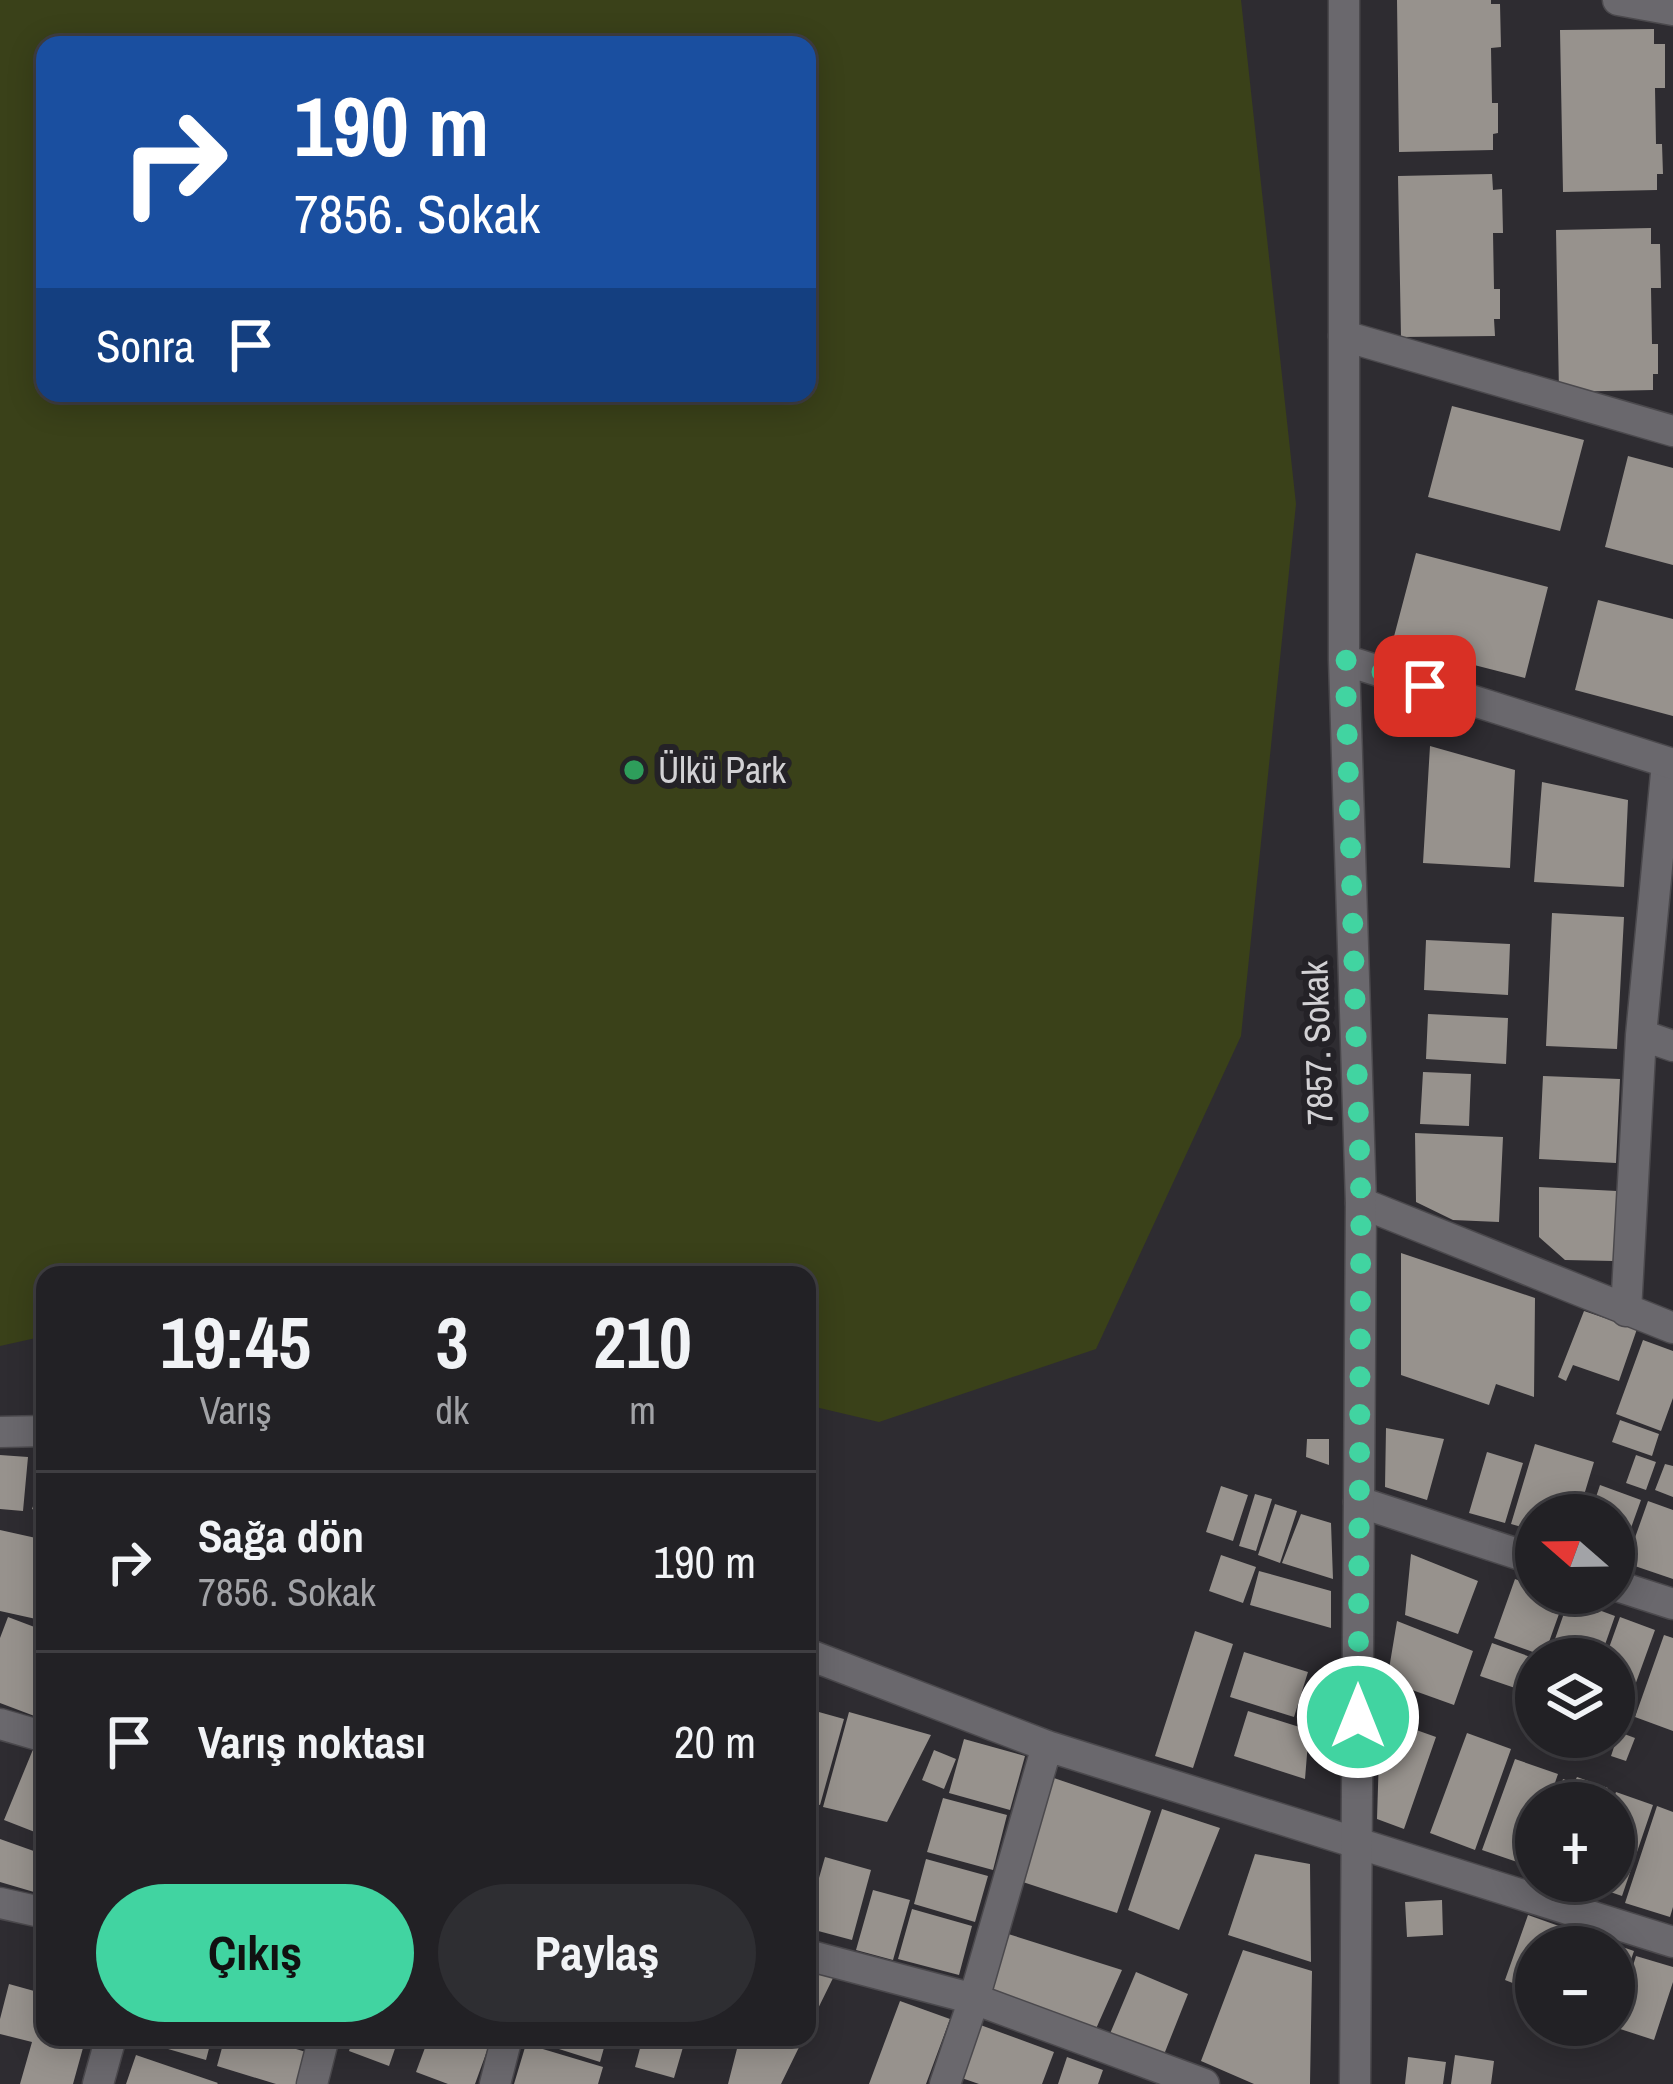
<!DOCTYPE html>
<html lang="tr">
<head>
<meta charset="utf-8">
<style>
  :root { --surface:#222125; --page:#2e2e32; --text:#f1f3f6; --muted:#a2a3a7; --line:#3f3e42; --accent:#41d4a1 }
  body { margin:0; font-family:"Archivo Narrow",sans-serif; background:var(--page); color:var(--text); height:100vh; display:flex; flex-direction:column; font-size:45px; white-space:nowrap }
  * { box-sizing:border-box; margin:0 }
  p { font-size:39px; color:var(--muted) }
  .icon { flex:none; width:66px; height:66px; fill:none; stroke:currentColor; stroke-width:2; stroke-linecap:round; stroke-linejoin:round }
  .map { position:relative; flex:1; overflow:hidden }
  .panel { position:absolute; left:36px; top:1266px; width:780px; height:780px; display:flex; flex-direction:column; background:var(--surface); border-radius:24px; box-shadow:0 6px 30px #0003,0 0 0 3px var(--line) }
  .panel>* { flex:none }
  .top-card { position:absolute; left:36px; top:36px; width:780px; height:366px; border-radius:24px; box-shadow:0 6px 30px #0003,0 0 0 3px var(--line); background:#1a4fa0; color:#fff; overflow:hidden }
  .needle { width:78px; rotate:290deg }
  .controls { position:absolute; left:1515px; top:1494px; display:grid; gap:24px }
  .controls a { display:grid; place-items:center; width:120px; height:120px; border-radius:50%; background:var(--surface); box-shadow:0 6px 30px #0003,0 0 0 3px var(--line); font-size:60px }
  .pin { position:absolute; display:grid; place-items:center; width:102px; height:102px; color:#fff; margin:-51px; border-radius:24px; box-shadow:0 6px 18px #0006 }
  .me { position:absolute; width:132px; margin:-66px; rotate:0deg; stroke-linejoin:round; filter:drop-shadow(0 0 9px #0008) }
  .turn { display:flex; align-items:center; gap:42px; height:252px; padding:0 60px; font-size:54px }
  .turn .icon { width:156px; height:156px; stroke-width:2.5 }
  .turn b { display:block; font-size:84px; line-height:102px }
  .then { display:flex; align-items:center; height:114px; padding:0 60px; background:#0003; gap:24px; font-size:45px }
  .eta { display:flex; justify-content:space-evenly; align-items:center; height:204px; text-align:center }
  .eta b { font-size:72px; font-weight:700; line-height:84px }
  .cta { display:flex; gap:24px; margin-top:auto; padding:24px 60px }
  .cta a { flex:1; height:138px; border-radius:72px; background:var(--accent); color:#111; font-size:48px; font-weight:700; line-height:138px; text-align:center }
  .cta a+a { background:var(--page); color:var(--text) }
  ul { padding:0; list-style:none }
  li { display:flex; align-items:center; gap:36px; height:180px; padding:0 60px; border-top:3px solid var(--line) }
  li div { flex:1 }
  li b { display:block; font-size:45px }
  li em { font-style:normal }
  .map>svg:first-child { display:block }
</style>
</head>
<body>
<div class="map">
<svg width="1673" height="2084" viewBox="0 0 1673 2084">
  <rect width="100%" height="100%" fill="#2e2c31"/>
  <path fill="#3a4119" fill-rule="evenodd" d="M0,0H1241L1296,504L1241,1036L1096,1349L879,1422L807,1405V1275H45V1336L0,1346ZM45,45H807V393H45Z"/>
  <path fill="#97928d" d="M1397,0H1491V4H1500L1501,47L1491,48L1492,103H1498V133L1493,134V150L1399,152Z
    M1654,29V44H1665V88H1655L1656,144H1662L1663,174H1657V190L1563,192L1560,30Z
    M1492,174L1493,190L1502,189L1503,233H1493L1494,289H1500V319H1494L1495,336L1401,337L1398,176Z
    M1651,228V244H1660L1661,288H1651L1652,344H1658V374H1653V390L1559,392L1556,230Z
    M1452,406L1584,440L1560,531L1428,497Z
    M1628,456L1673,468V565L1605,547Z
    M1416,553L1548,587L1525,678L1392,644Z
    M1598,600L1673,619V716L1575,690Z
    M1430,746L1515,770L1510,868L1423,863Z
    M1542,782L1628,800L1624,887L1534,882Z
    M1552,913L1624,917L1617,1049L1546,1046Z
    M1426,940L1510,944L1508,995L1424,990Z
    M1428,1014L1508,1018L1506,1064L1426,1059Z
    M1423,1072L1471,1074L1469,1126L1420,1124Z
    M1543,1076L1620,1079L1616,1163L1539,1159Z
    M1415,1133L1503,1137L1499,1222L1453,1220L1416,1202Z
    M1539,1187L1617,1191L1613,1261L1565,1260L1539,1237Z
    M1401,1253L1535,1298L1534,1397L1496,1384L1489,1405L1401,1375Z
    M1584,1311L1637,1329L1619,1381L1573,1365L1566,1381L1558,1377Z
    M1643,1340L1673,1351V1398L1661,1431L1616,1414Z
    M1620,1420L1659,1434L1652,1456L1612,1442Z
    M1386,1428L1444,1439L1427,1500L1385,1487Z
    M1307,1439H1329V1465L1306,1457Z
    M1535,1444L1594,1462L1578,1515H1536V1531L1511,1524Z
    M1487,1452L1523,1463L1505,1523L1469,1513Z
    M0,1455L28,1457L23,1511L0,1509Z
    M1636,1455L1656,1462L1646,1490L1626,1483Z
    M1665,1464L1673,1466V1497L1655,1490Z
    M45,1473V1514L32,1509Z
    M1600,1485L1641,1500L1618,1564L1614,1562V1515H1590Z
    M1221,1486L1248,1495L1233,1541L1206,1532Z
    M1255,1494L1272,1499L1256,1551L1239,1546Z
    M1648,1501L1673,1510V1579L1626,1563Z
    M1275,1504L1297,1511L1280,1563L1258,1555Z
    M1301,1514L1331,1523L1333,1579L1282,1563Z
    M0,1530L45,1540V1621L0,1611Z
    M1411,1554L1478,1581L1458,1634L1405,1615Z
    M1221,1555L1256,1567L1243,1603L1209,1591Z
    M1259,1571L1331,1591V1628L1250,1605Z
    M1515,1579L1536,1587V1593H1554L1565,1597L1544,1656L1494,1638Z
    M1569,1599L1615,1616L1600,1659H1548Z
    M8,1617L45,1631V1720L0,1703V1638Z
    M1620,1617L1655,1630L1625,1713L1614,1709V1659H1605Z
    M1397,1621L1473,1651L1454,1705L1387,1681Z
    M1195,1631L1233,1644L1193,1768L1155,1756Z
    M1664,1635L1673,1638V1731L1635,1717Z
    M1492,1643L1536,1659V1676L1530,1693L1480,1676Z
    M1244,1652L1308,1672L1294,1717L1230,1697Z
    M808,1709L844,1719L820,1805L807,1802Z
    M1248,1711L1309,1730L1305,1779L1234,1756Z
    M849,1712L931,1735L887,1822L823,1807Z
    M1391,1721L1436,1737L1404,1829L1377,1819L1379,1755Z
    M1619,1732L1635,1738L1626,1761L1611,1756Z
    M1467,1733L1511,1749L1475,1850L1430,1833Z
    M964,1739L1025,1756L1010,1810L949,1793Z
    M34,1747L45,1751V1836L4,1820Z
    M934,1750L956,1759L944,1789L922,1780Z
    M1515,1759L1558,1774L1548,1803H1536V1836L1526,1865L1482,1850Z
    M1048,1776L1151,1811L1117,1913L1014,1879Z
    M1577,1777L1608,1788L1603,1803H1555L1563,1779L1574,1783Z
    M1616,1792L1653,1805L1622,1896L1581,1882L1614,1881V1803H1612Z
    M943,1798L1007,1815L993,1870L927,1852Z
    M1657,1806L1673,1812V1907L1670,1917L1625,1903Z
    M1162,1809L1220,1828L1179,1930L1128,1910Z
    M0,1839L45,1855L34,1892L0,1882Z
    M1255,1854L1310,1864L1311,1962L1228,1935Z
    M825,1857L871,1870L852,1940L807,1928V1894L812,1876L819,1878Z
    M926,1859L988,1876L975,1922L914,1904Z
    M873,1890L910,1900L893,1960L856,1950Z
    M1442,1900L1443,1935L1407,1937L1405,1902Z
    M912,1909L972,1926L959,1975L898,1959Z
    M1528,1915L1573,1931L1567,1947H1536V1992L1505,1980Z
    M1576,1931L1634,1951L1615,2005L1614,1947H1571Z
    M1005,1933L1122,1970L1095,2031L984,1992Z
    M1243,1950L1312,1971L1310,2084H1254L1201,2061Z
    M1636,1956L1673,1967V1982L1654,2040L1614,2027Z
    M807,1970L834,1976L807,2031Z
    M1136,1972L1188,1994L1163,2057L1109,2036Z
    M9,1984L45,1994V2037H86L73,2084H20L32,2042L0,2034V2019Z
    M900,2001L950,2019L926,2084H869Z
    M975,2023L1054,2052L1042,2084H979L956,2076Z
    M145,2037H212L206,2060L144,2042Z
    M225,2037H256L306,2052L297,2084H276L217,2066Z
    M354,2037H399L389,2066L349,2051Z
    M429,2037H492L475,2084H448L416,2072Z
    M521,2037H607L600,2062Z
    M643,2037H686L674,2078L635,2067Z
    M740,2037H804L781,2084H728Z
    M526,2044L603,2067L598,2084H514Z
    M136,2055L218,2083L217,2084H126Z
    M1455,2055L1494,2061L1491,2084H1451Z
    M1067,2057L1103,2070L1098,2084H1058Z
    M1408,2057L1446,2062L1443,2084H1405Z"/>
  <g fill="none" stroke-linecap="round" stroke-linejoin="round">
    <defs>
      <path id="minor" d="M1618,0L1673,10
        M1344,336L1673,431
        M1641,1035L1673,1046
        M1361,1203L1673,1328
        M1626,1311L1641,1035L1667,763
        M0,1432L45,1431
        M1359,1502L1536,1560
        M1614,1585L1673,1604
        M807,1654L1047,1746L1673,1942
        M0,1724L45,1737
        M0,1903L45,1913
        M807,1955L974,1999L1204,2084
        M98,2084L111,2037
        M312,2084L324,2037
        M495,2084L507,2037
        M945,2084L974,1999L1047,1746"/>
      <path id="tertiary" d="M1344,0V660L1361,1203L1355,2084
        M1344,660L1673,764"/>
    </defs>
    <use href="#minor" stroke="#4b494d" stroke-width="33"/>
    <use href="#tertiary" stroke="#4b494d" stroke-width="33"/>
    <use href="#minor" stroke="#6a686d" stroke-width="30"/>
    <use href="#tertiary" stroke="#6a686d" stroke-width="30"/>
  </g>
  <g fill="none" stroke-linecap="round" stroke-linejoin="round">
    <path stroke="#41d4a1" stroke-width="21" stroke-dasharray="0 37.8" d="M1358,1717L1361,1203L1345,660L1425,686"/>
  </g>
  <circle fill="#2e9e5b" stroke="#242227" stroke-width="4.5" cx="634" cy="770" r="12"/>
  <g text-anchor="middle" stroke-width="12" stroke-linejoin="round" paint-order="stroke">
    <g font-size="36" fill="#d2d1d4" stroke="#242227" text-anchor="start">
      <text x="658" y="783">Ülkü Park</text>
    </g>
    <g font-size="36" fill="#d2d1d4" stroke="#242227">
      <text transform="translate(1317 1043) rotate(-92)" y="13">7857. Sokak</text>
    </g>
  </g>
</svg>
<div class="controls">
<a><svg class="needle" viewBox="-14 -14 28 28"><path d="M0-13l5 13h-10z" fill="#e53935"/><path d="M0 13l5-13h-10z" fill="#a2a3a7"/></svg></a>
<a><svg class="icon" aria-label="layers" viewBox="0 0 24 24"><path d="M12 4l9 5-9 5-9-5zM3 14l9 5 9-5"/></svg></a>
<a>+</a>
<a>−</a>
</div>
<div class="pin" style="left:1425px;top:686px;background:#d93025"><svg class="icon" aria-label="arrive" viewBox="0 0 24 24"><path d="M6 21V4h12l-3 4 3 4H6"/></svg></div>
<svg class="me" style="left:1358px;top:1717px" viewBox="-20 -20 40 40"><circle r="17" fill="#41d4a1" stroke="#fff" stroke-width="3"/><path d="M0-11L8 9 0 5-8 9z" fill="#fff"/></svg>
<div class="top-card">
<div class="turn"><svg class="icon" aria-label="right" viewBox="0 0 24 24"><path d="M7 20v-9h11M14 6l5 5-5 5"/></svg><div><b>190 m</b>7856. Sokak</div></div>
<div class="then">Sonra<svg class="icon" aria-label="arrive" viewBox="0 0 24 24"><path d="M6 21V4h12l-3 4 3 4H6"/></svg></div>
</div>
<section class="panel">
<div class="eta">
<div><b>19:45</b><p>Varış</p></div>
<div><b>3</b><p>dk</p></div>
<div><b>210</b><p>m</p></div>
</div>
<ul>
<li><svg class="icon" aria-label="right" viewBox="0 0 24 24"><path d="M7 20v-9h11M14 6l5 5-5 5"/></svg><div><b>Sağa dön</b><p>7856. Sokak</p></div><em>190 m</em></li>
<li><svg class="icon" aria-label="arrive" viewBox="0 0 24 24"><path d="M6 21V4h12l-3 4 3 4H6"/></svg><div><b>Varış noktası</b></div><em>20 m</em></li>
</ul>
<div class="cta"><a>Çıkış</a><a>Paylaş</a></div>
</section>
</div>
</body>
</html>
